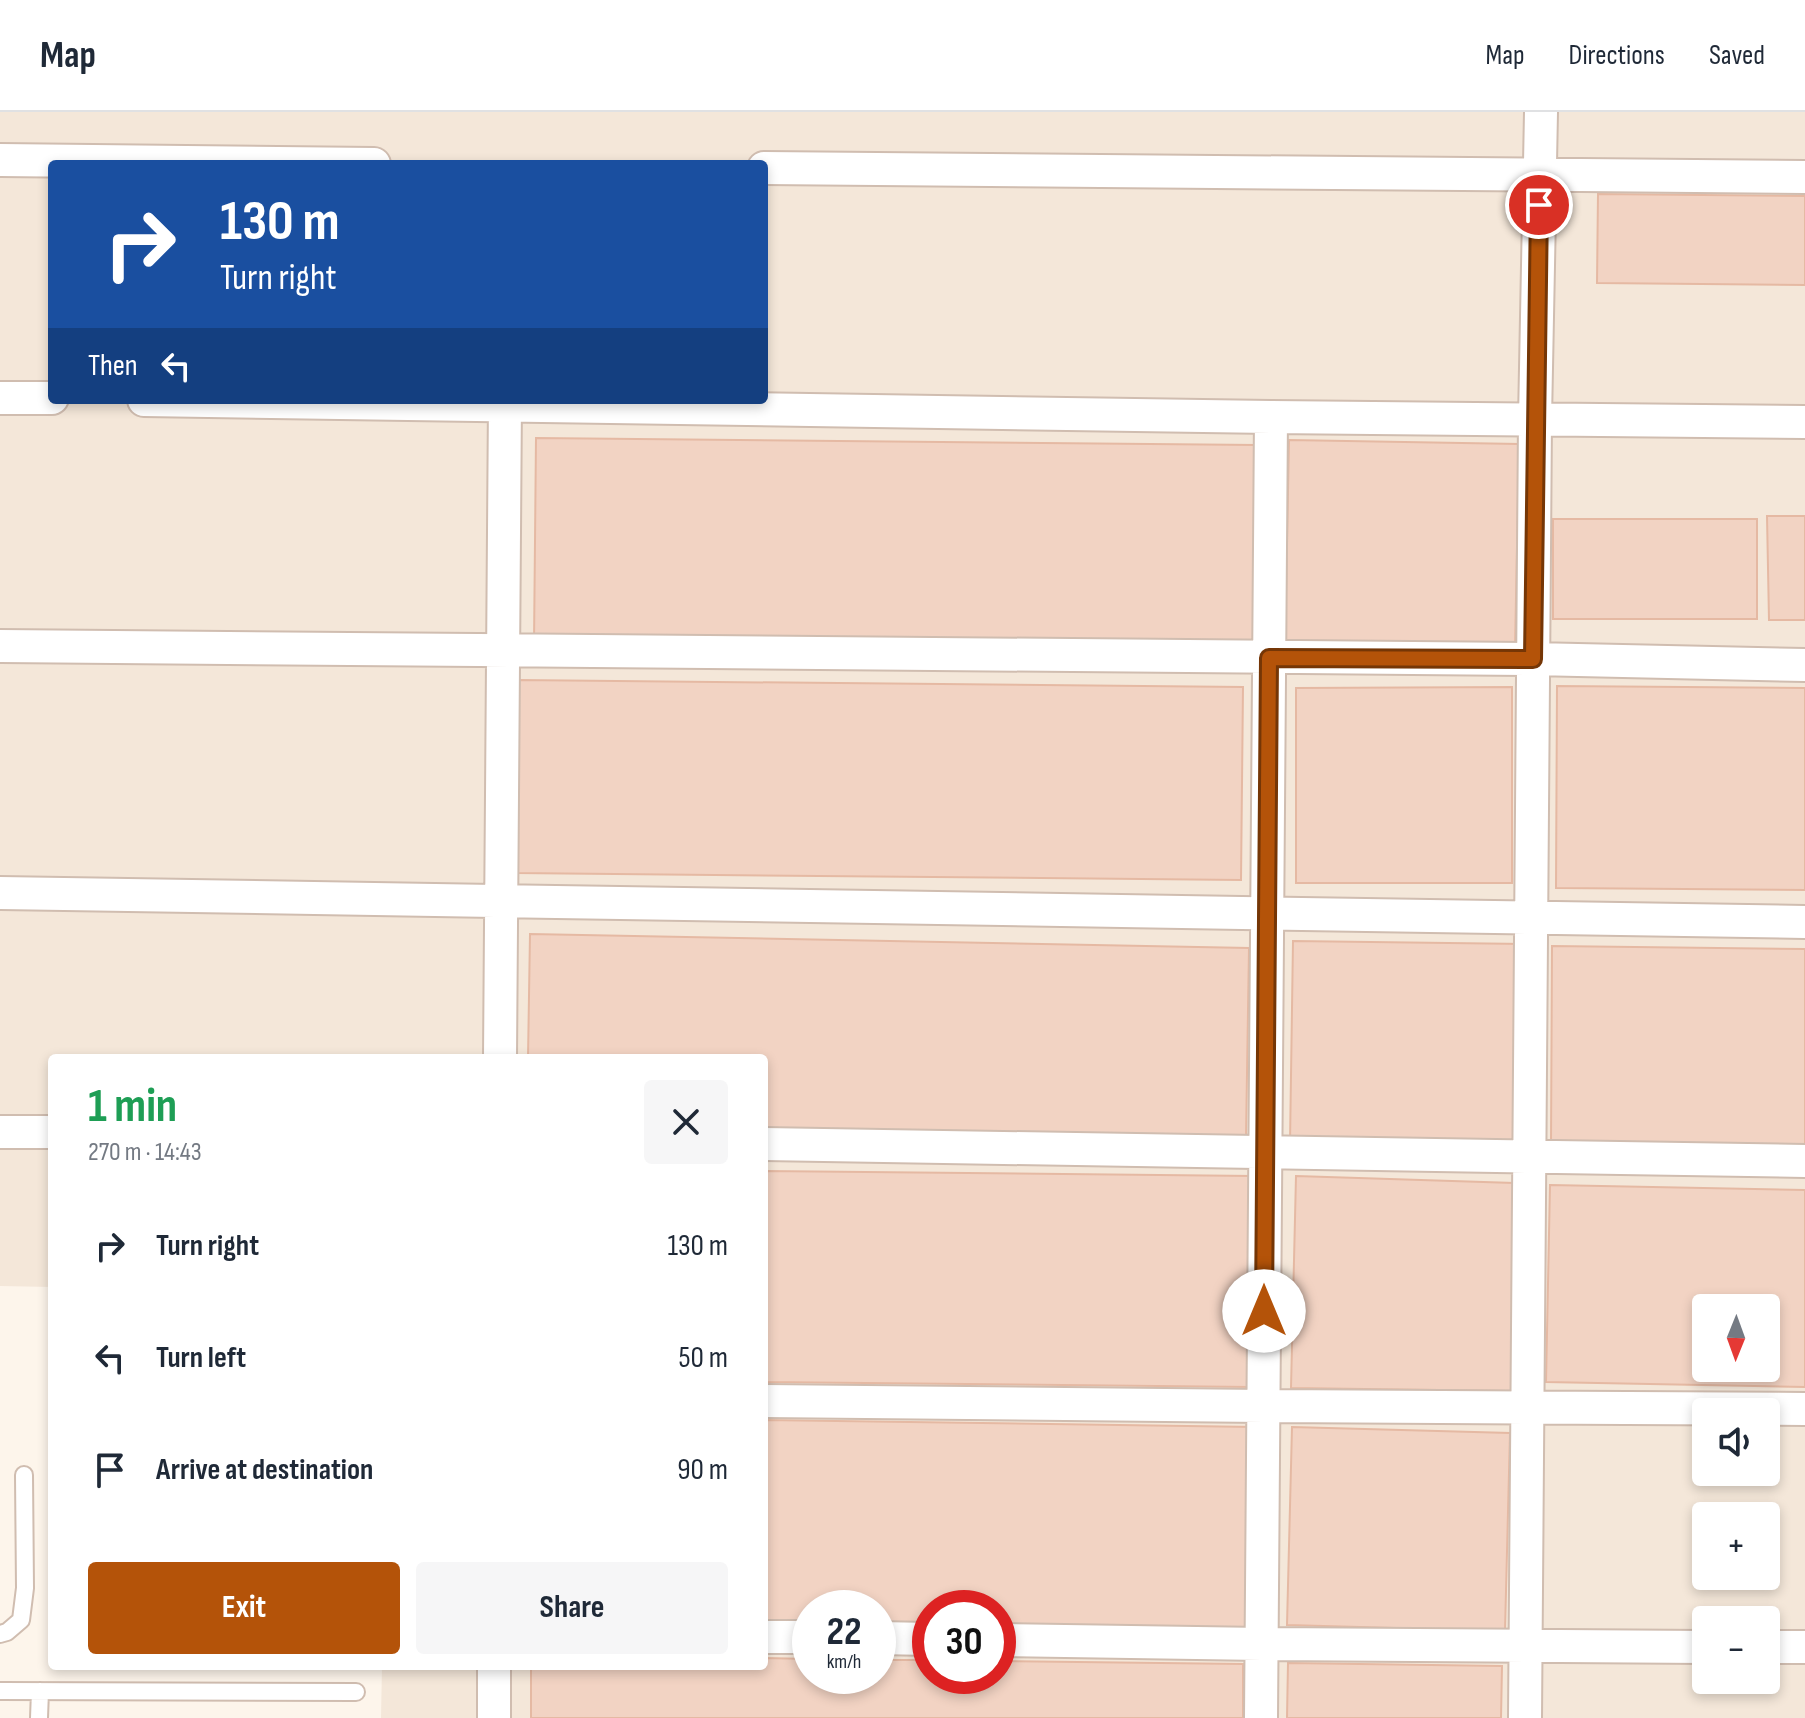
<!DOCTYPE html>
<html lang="en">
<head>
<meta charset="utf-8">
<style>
  :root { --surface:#fff; --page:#f6f6f7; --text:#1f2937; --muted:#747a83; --line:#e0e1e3; --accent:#b45309 }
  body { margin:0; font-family:"Sofia Sans Condensed",sans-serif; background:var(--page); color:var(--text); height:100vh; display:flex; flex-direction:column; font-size:30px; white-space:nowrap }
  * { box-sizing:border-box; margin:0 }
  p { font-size:26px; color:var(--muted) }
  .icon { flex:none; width:44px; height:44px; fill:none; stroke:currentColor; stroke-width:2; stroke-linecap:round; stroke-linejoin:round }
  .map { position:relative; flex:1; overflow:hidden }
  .panel { position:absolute; left:48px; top:942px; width:720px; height:616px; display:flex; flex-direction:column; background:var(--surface); border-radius:8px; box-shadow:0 4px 12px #0003 }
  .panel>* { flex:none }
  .hud { position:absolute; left:48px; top:48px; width:720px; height:244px; border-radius:8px; box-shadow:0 4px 12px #0003; background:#1a4fa0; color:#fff; overflow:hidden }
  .needle { width:52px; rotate:181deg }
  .fabs { position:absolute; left:1692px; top:1182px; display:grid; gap:16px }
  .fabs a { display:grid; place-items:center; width:88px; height:88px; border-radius:8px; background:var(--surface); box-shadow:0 4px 12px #0003; font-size:40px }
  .speed { position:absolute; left:792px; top:1478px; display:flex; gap:16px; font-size:40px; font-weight:700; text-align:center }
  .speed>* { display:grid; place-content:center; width:104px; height:104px; border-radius:50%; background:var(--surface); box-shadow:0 4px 12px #0003; line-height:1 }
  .speed small { font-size:20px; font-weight:400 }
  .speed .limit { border:12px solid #d22; background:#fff; color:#111 }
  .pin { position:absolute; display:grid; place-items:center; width:68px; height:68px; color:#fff; margin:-34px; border:4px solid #fff; border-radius:50%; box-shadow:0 2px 8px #0007 }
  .me { position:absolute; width:88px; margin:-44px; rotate:0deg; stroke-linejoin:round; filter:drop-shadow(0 0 6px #0008) }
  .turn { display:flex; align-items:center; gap:28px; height:168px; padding:0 40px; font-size:36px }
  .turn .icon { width:104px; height:104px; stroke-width:2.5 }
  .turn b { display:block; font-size:56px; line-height:68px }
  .then { display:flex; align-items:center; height:76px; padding:0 40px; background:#0003; gap:16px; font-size:30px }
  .round { display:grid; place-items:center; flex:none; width:84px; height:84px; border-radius:8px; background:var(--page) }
  .summary { display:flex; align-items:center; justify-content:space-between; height:136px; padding:0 40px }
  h1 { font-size:48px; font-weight:700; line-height:60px; color:#1e9e55 }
  .action { display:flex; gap:16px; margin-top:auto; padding:16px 40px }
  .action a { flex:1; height:92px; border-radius:8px; background:var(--accent); color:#fff; font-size:32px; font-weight:700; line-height:92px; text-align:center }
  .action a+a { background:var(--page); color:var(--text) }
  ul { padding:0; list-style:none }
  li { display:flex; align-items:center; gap:24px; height:112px; padding:0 40px }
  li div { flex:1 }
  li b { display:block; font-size:30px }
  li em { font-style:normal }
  header { display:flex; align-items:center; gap:48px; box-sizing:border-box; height:112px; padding:0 40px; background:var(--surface); border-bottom:2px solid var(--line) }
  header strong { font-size:38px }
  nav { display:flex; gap:44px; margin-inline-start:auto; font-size:28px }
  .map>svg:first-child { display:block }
</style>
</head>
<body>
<header>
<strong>Map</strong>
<nav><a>Map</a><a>Directions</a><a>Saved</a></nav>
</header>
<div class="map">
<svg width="1805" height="1606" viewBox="0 0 1805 1606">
  <rect width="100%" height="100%" fill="#fdf5eb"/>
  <path fill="#f4e7d9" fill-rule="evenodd" d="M0,0H1805V1606H381L382,1554H764V946H52V1175L0,1174ZM52,52H764V288H52ZM1706,1196H1766V1256H1706ZM1706,1300H1766V1360H1706ZM1706,1404H1766V1464H1706ZM810,1496H878V1564H810ZM930,1496H998V1564H930ZM1706,1508H1766V1568H1706Z"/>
  <path fill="#f2d3c3" stroke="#e5b9a3" stroke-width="2" fill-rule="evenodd" d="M1598,82L1805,84V173L1597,171Z
    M536,326L1256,333L1254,539L534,532Z
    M1289,328L1519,332L1515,537L1285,533Z
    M1767,404H1805V508H1769Z
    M1553,407H1757V507H1553Z
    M518,568L1243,575L1241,768L516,761Z
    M1557,574L1805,576V778L1556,776Z
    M1512,575V771H1296V576Z
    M530,822L1249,836L1246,1025L764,1016V946H528Z
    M1293,829L1526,832L1523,1035L1290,1031Z
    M1552,834L1805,837V1034L1551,1032Z
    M764,1059L1253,1064L1250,1275L764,1270Z
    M1296,1064L1514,1071L1512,1279L1291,1276Z
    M1550,1073L1805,1078V1275L1546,1270ZM1706,1196H1766V1256H1706Z
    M764,1308L1255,1315L1252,1518L998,1514V1496H930V1513H878V1496H810V1512L764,1511Z
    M1292,1315L1510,1321L1505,1519L1287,1513Z
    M764,1546L810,1547V1564H878V1548H930V1564H998V1549L1243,1552V1606H531V1554H764Z
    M1288,1551L1502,1554L1501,1606H1287Z"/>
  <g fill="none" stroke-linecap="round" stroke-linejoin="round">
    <defs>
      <path id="lane" d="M0,1522L7,1520L21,1508L25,1476L24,1363
        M0,1579L356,1580
        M39,1606L40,1579"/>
      <path id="street" d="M0,48L374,52
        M764,56L1805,65
        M0,286H52
        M144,288L1271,305L1805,310
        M0,534L1533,547L1805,553
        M0,781L1805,810
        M500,946L505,288
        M0,1020H52
        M764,1032L1805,1049
        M764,1289L1264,1294L1805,1297
        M764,1525H810
        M878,1526L930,1527
        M998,1528L1262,1532L1706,1535
        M1766,1535H1805
        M494,1606V1554
        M1261,1606L1271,305
        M1525,1606L1535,307L1541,0"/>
    </defs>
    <use href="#lane" stroke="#d0bdb0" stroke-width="20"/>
    <use href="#street" stroke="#d0bdb0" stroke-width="36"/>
    <use href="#lane" stroke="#fff" stroke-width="16"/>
    <use href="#street" stroke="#fff" stroke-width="32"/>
  </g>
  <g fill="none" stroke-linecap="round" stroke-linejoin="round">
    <defs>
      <path id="route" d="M1264,1199L1269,546L1533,547L1539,93"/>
    </defs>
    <use href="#route" stroke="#753606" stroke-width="20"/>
    <use href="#route" stroke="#b45309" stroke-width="14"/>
  </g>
</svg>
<div class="fabs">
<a><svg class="needle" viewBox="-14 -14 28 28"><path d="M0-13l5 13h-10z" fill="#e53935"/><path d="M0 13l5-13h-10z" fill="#747a83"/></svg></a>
<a><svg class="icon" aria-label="sound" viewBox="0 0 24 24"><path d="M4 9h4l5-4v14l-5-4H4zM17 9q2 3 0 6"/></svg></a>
<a>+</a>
<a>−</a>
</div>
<div class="speed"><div>22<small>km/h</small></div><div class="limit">30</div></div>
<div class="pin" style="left:1539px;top:93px;background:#d93025"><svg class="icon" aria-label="arrive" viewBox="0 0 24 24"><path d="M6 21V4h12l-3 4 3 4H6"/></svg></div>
<svg class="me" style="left:1264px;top:1199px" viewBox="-20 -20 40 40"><circle r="19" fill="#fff"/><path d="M0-13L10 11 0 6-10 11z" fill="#b45309"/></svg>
<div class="hud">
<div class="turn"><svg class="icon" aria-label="right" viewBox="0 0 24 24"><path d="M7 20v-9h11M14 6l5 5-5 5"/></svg><div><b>130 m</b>Turn right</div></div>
<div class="then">Then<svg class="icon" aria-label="left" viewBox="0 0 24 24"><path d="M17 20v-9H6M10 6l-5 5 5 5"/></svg></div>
</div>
<section class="panel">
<div class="summary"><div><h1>1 min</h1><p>270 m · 14:43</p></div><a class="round"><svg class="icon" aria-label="close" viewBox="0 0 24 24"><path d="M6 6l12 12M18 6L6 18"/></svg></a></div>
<ul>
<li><svg class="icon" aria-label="right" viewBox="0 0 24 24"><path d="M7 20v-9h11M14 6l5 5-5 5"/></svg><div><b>Turn right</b></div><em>130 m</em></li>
<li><svg class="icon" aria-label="left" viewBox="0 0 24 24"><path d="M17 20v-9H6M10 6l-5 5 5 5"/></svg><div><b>Turn left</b></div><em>50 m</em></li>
<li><svg class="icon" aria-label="arrive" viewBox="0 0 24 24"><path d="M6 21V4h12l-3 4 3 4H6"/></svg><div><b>Arrive at destination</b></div><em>90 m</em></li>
</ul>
<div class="action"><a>Exit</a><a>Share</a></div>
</section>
</div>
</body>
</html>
